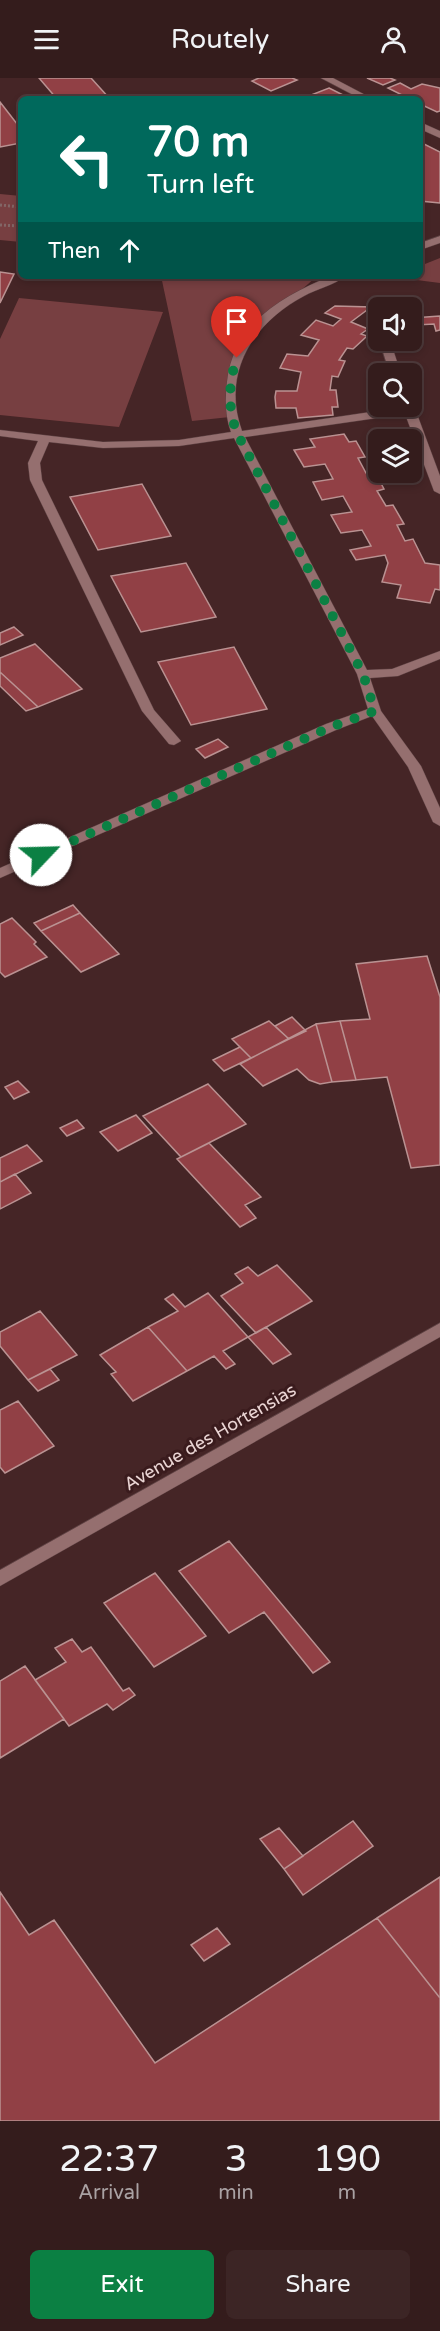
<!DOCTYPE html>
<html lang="en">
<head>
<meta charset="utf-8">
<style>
  :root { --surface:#341c1c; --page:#3c2525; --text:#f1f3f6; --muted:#a9a1a3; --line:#4e3a3b; --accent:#0b8043 }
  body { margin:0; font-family:"Varela Round",sans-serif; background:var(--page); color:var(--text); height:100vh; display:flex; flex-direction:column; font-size:22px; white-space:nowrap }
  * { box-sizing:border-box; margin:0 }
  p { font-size:20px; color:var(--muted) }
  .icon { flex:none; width:33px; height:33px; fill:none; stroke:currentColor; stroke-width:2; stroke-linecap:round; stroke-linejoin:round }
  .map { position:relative; height:2043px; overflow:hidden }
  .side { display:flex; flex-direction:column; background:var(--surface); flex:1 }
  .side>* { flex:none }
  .guide { position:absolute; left:18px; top:18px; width:405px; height:183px; border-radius:9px; box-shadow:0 3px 9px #0003,0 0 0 2px var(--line); background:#00695c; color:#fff; overflow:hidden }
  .tools { position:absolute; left:368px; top:219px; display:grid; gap:12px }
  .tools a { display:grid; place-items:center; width:54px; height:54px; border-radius:9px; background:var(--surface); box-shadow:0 3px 9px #0003,0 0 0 2px var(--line); font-size:30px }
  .pin { position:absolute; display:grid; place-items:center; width:51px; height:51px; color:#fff; margin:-62px -26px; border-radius:50% 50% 50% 0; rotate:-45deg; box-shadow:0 0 6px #0007 }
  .pin .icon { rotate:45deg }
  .me { position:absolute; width:66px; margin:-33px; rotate:66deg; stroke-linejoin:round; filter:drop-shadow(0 0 4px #0008) }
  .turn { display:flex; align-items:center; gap:21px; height:126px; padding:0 30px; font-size:27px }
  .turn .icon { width:78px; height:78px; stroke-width:2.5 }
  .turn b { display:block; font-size:42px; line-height:51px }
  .then { display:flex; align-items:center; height:57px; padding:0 30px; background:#0003; gap:12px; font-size:22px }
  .eta { display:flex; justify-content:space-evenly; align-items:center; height:102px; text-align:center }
  .eta b { font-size:36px; font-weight:600; line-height:42px }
  .primary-button { display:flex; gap:12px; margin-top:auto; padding:12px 30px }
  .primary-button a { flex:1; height:69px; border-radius:9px; background:var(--accent); color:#fff; font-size:24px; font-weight:600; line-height:69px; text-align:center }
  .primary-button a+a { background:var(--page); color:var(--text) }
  header { display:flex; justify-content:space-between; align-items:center; height:78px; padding:0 30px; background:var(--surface); font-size:27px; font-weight:600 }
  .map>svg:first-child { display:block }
</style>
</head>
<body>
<header><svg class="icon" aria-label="menu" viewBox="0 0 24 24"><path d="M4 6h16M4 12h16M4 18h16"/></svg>Routely<svg class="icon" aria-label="person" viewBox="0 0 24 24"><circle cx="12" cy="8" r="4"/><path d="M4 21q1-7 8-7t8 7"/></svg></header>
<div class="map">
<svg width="440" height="2043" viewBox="0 0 440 2043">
  <rect width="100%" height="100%" fill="#452526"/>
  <path fill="#773f41" d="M0,116L21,118V164L0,162Z
    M440,180V205L393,199L420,198V188Z
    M161,198H317L242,265L230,339L192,343Z
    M19,220L163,234L119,349L0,337V261Z"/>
  <path fill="#914045" stroke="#ba9292" stroke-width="1.5" d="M39,0H91L110,21H57Z
    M259,0H292L297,2L271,13L252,3Z
    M367,0H390L395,2L383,7Z
    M400,5L411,11L422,6L440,10V33L437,34L420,26V21H410L388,10Z
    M329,10L349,20L301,21Z
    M0,24L21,51V65L0,69Z
    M420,64L440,74V125L420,123Z
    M0,194L14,196L0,225Z
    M335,228L371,229L351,244L368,251L361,256L367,258L353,271L347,270L339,282L345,283L338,299L332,298L330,312H336L338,329H332L333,337L298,340L296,330H276L275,319L276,313H297L301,294L280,290L287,276L308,278L319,262L301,257L316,242L333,248L341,241L325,235Z
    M440,238V252L436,253L434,246L416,247L413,240Z
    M344,356L349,364L356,363L365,379L358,380L366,395L375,394L384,411L377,413L386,428L393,427L404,446L397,447L405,463L413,461L425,485L440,487V512L435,511L430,525L397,520L401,507L382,504L388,485L385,477L356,482L350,472L371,468L362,452L341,455L331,437L352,434L343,418L322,422L313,404L333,401L325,386L304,389L294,372L315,369L310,361Z
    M142,406L171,458L98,472L70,419Z
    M186,485L216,539L141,554L111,498Z
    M14,549L23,557L0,567V555Z
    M35,566L82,611L38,629L0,594V580Z
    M234,569L267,631L191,647L158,584Z
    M0,594L38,629L26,633L0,608Z
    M218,661L228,669L205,680L196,671Z
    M73,827L80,835L41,853L34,845Z
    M80,835L119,876L81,894L41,853Z
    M12,840L36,864L34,866L47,879L5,899L0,894V846Z
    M427,878L440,919V1087L411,1090L387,999L356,1002L340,943L370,941L356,886Z
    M292,939L306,953L289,961L275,948Z
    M269,943L289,961L251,980L232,961Z
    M340,943L356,1002L332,1004L316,946Z
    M316,946L332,1004L320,1006L309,1002L297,991L263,1008L240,986Z
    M240,969L251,980L224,993L213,982Z
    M18,1003L29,1014L14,1021L5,1009Z
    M208,1006L246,1046L181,1079L143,1038Z
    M136,1037L152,1055L118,1073L100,1054Z
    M77,1042L84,1050L67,1058L60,1050Z
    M209,1065L261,1119L245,1127L256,1140L240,1149L177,1081Z
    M27,1067L42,1083L0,1104V1080Z
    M15,1096L31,1115L0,1131V1104Z
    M277,1187L312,1223L256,1255L221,1218L243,1205L235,1196L248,1189L258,1198Z
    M208,1215L248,1259L223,1273L235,1286L226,1291L214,1278L187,1293L148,1249L178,1233L165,1221L173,1216L185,1229Z
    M40,1233L77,1277L28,1302L0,1268V1254Z
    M148,1249L187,1293L133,1323L111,1296L116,1294L100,1277Z
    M266,1249L291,1276L273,1286L248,1259Z
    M50,1291L59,1302L38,1313L28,1302Z
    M18,1323L54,1368L5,1395L0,1389V1332Z
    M229,1463L330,1584L313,1595L264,1534L229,1555L179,1493Z
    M155,1495L206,1558L154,1589L104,1525Z
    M72,1561L82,1574L91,1569L123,1613L129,1610L135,1617L113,1632L107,1626L69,1648L35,1602L66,1584L55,1570Z
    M25,1588L64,1641L0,1680V1603Z
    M353,1743L373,1768L303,1817L284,1791Z
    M279,1750L303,1778L284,1791L260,1761Z
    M440,1799V1920L377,1840Z
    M0,1814L29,1857L54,1842L155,1985L377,1840L440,1920V2043H0Z
    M217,1850L230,1866L204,1883L191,1867Z"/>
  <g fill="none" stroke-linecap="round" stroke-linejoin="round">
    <defs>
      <path id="minor" d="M321,0H333L373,21H361Z
        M420,44L440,53V60L420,51Z
        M440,158V165L420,172V165Z
        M331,198H345C335,207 316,211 304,218C253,245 221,295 242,353L411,328V325L414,328L440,398V416L434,413L405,336L245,359L367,592L392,591L440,573V581L398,598L370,600L381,633L421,688L440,730V748L433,744L408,689L372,638L336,652L0,800V790L326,646L368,631L357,596L234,360L179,368L103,370L49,364L40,385L42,402L154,632L181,663L174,667L169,666L142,633L30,402L28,385L38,363L0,358V352L103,364L179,362L231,354C225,338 225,321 227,304C233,246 282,218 331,198Z
        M374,231L378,232V247L374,246L369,234Z
        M379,262H390L401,296H390Z
        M440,1245V1259L0,1508V1492Z"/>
    </defs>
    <use href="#minor" stroke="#5c4142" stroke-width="1"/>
    <path stroke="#836767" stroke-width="3" stroke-dasharray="2 2" stroke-linecap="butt" d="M0,127L21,129
      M0,147L21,148"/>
    <use href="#minor" fill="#956f6f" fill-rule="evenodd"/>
  </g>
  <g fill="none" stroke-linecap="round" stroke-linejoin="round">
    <path stroke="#0b8043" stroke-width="10" stroke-dasharray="0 18" d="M41,777L331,649L375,633L363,596L237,355C228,332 228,304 237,280"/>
  </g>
  <g text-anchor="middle" stroke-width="6" stroke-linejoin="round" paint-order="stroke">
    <g font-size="18" fill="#ead5d4" stroke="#3a1b1d">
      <text transform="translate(210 1359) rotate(-30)" y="6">Avenue des Hortensias</text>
    </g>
  </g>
</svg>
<div class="tools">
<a><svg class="icon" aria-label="sound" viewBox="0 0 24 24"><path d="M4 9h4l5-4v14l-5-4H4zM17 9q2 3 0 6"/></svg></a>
<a><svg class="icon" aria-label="search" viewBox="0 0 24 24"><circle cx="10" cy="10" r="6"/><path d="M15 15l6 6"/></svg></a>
<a><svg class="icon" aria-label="layers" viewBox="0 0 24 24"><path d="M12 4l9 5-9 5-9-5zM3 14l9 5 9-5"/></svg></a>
</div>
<div class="pin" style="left:237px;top:280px;background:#d93025"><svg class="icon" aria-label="arrive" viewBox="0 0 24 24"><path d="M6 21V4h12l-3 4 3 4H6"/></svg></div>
<svg class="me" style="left:41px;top:777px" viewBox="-20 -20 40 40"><circle r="19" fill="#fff"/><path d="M0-13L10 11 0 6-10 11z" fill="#0b8043"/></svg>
<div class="guide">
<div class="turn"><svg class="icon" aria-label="left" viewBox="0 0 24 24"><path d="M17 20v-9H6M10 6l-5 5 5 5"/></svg><div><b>70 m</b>Turn left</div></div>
<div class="then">Then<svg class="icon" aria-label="ahead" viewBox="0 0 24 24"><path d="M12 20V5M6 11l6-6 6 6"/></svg></div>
</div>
</div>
<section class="side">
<div class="eta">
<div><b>22:37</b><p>Arrival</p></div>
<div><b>3</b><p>min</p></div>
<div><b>190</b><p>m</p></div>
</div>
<div class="primary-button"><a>Exit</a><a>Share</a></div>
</section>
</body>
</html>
